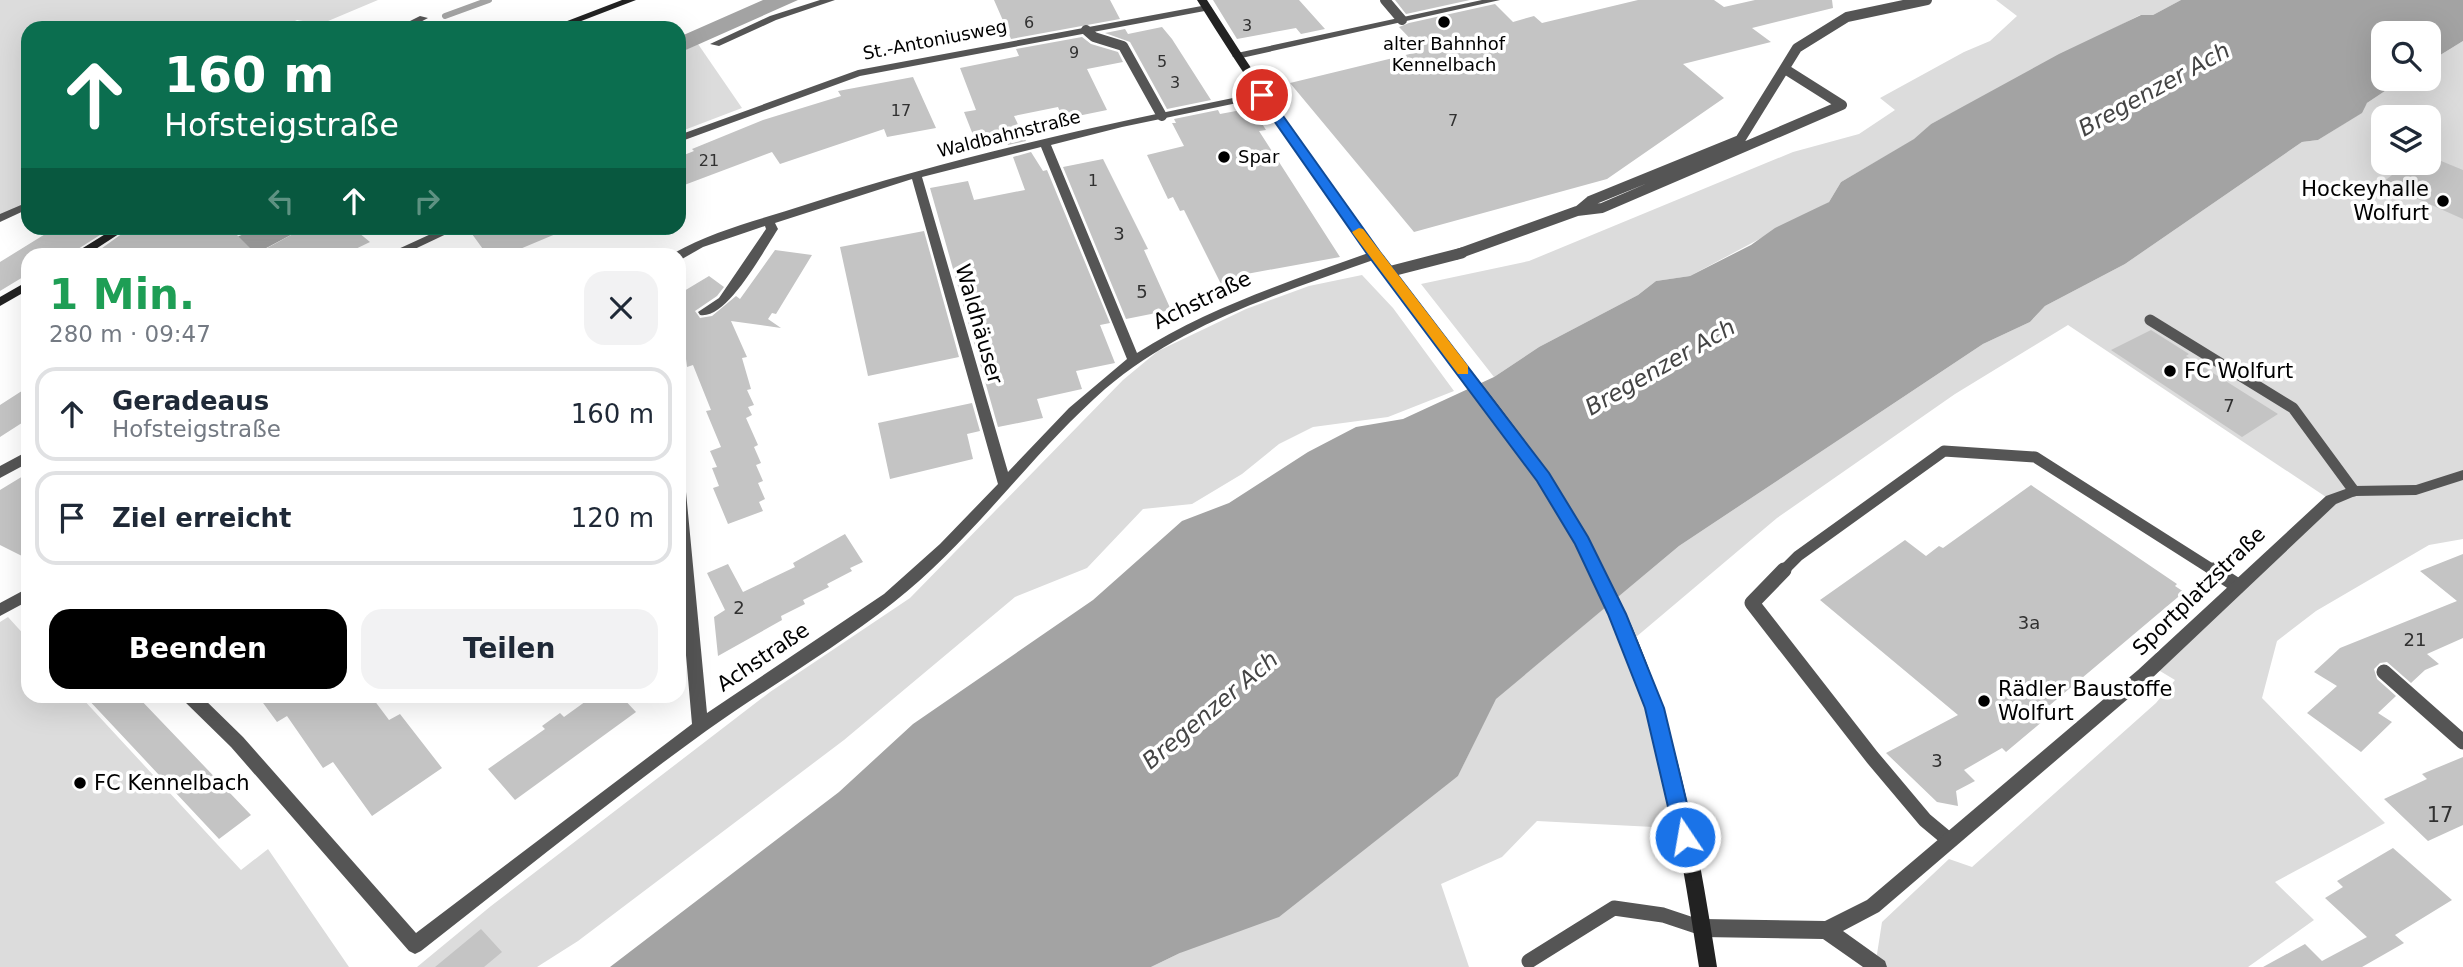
<!DOCTYPE html>
<html lang="de">
<head>
<meta charset="utf-8">
<style>
  :root { --surface:#fff; --page:#f2f2f3; --text:#1f2937; --muted:#747a83; --line:#e0e1e3; --accent:#000 }
  body { margin:0; font-family:"DejaVu Sans",sans-serif; background:var(--page); color:var(--text); height:100vh; display:flex; flex-direction:column; font-size:26px; white-space:nowrap }
  * { box-sizing:border-box; margin:0 }
  p { font-size:23px; color:var(--muted) }
  .icon { flex:none; width:38px; height:38px; fill:none; stroke:currentColor; stroke-width:2; stroke-linecap:round; stroke-linejoin:round }
  .map { position:relative; flex:1; overflow:hidden }
  .side { position:absolute; left:21px; top:248px; width:665px; height:455px; display:flex; flex-direction:column; background:var(--surface); border-radius:21px; box-shadow:0 7px 28px #0002 }
  .side>* { flex:none }
  .hud { position:absolute; left:21px; top:21px; width:665px; height:214px; border-radius:21px; box-shadow:0 7px 28px #0002; background:#0b6e4f; color:#fff; overflow:hidden }
  .fabs { position:absolute; left:2371px; top:21px; display:grid; gap:14px }
  .fabs a { display:grid; place-items:center; width:70px; height:70px; border-radius:14px; background:var(--surface); box-shadow:0 7px 28px #0002; font-size:35px }
  .pin { position:absolute; display:grid; place-items:center; width:60px; height:60px; color:#fff; margin:-30px; border:4px solid #fff; border-radius:50%; box-shadow:0 2px 7px #0007 }
  .me { position:absolute; width:77px; margin:-38px; rotate:348deg; stroke-linejoin:round; filter:drop-shadow(0 0 5px #0008) }
  .turn { display:flex; align-items:center; gap:24px; height:147px; padding:0 28px; font-size:32px }
  .turn .icon { width:91px; height:91px; stroke-width:2.5 }
  .turn b { display:block; font-size:49px; line-height:60px }
  .lanes { display:flex; align-items:center; height:66px; padding:0 28px; background:#0003; justify-content:center; gap:35px; direction:ltr }
  .lanes .off { opacity:.35 }
  .round { display:grid; place-items:center; flex:none; width:74px; height:74px; border-radius:21px; background:var(--page) }
  .summary { display:flex; align-items:center; justify-content:space-between; height:119px; padding:0 28px }
  h1 { font-size:42px; font-weight:600; line-height:52px; color:#1e9e55 }
  .button { display:flex; gap:14px; margin-top:auto; padding:14px 28px }
  .button a { flex:1; height:80px; border-radius:21px; background:var(--accent); color:#fff; font-size:28px; font-weight:600; line-height:80px; text-align:center }
  .button a+a { background:var(--page); color:var(--text) }
  ul { padding:0; list-style:none }
  li { display:flex; align-items:center; gap:21px; height:94px; margin:0 14px 10px; padding:0 14px; border:4px solid var(--line); border-radius:21px }
  li div { flex:1 }
  li b { display:block; font-size:26px }
  li em { font-style:normal }
  .map>svg:first-child { display:block }
</style>
</head>
<body>
<div class="map">
<svg width="2463" height="967" viewBox="0 0 2463 967">
  <rect width="100%" height="100%" fill="#fff"/>
  <path fill="#dcdcdc" fill-rule="evenodd" d="M0,0H378L321,24L297,20L281,28H28V203L0,218Z
    M1996,0H2181L2153,15H2140L1931,124L1915,139L1841,182L1829,202L1690,276L1656,281L1638,295L1539,347L1494,377L1421,284L1529,261L1793,152L1859,134L1895,110L1880,98L1964,52L1990,41L2017,16Z
    M2463,41V539L2429,545L2316,611L2277,641L2262,698L2385,823L2275,882L2314,920L2248,967H1875L1882,922L1949,859L1972,867L2156,703L2175,680L2155,668L2332,501L2068,325L1955,394L1777,518L1636,637L1673,828L1537,821L1502,857L1441,884L1469,967H1151L1180,953L1458,776L1495,699L1679,546L1983,344L2030,322L2045,306L2125,264L2302,142L2318,140L2361,113L2367,103L2403,79H2429V62ZM2384,117H2429V163H2384Z
    M698,44L742,108L679,132V53Z
    M1362,275L1393,308L1454,391L1388,417L1313,427L1279,444L1242,474L1192,504L1143,509L1087,568L1015,597L844,740L578,941L537,967H417L491,906L770,692L910,598L1123,380L1158,351L1246,309L1309,286Z
    M8,617L28,639V696L81,697L241,870L268,849L349,967H0V622Z"/>
  <path fill="#a3a3a3" d="M763,0H798L679,53V37Z
    M2181,0H2463V41L2429,62V33H2384V79H2403L2367,103L2362,113L2318,140L2302,142L2125,264L2045,306L2030,322L1983,344L1679,546L1496,699L1458,776L1279,917L1180,953L1151,967H610L839,792L913,724L1093,600L1182,521L1229,503L1308,452L1356,427L1403,419L1494,377L1539,347L1638,295L1656,281L1690,276L1751,245L1775,228L1829,202L1841,182L1914,139L1931,124L2059,54L2141,15H2153Z
    M258,228H304L253,255L230,240Z"/>
  <g fill="none" stroke-linecap="round" stroke-linejoin="round">
    <path stroke="#a3a3a3" stroke-width="6" d="M445,16L489,0"/>
  </g>
  <path fill="#c4c4c4" d="M994,0H1110L1120,19L1011,39Z
    M1213,0H1299L1325,29L1301,34L1296,28L1237,39Z
    M1395,0H1470L1406,14Z
    M1638,0H1714L1724,7L1755,0H1832L1833,8L1752,28L1771,42L1683,64L1724,98L1607,179L1414,232L1290,83L1422,51L1399,27L1409,23L1495,4L1513,22L1534,16L1542,23Z
    M1162,27L1172,39L1211,100L1167,109L1130,42L1105,33L1125,29L1128,34Z
    M1082,37L1091,44L1118,52L1123,62L1087,69L1107,110L1063,119L1058,107L1014,116L1026,141L1008,145L1004,134L975,140L964,112L976,110L960,68L1019,56L1016,49Z
    M913,77L936,128L887,137L884,129L780,164L772,152L679,187V157L694,151L692,149L763,120L841,96L838,91Z
    M1252,108L1266,130L1259,131L1340,257L1241,275L1242,279L1221,284L1184,210L1180,211L1173,197L1168,199L1147,155L1184,146L1172,123H1176L1174,119L1218,110L1220,114Z
    M1031,152L1043,171L1047,170L1110,323L1100,325L1115,363L1076,371L1082,389L1037,399L1043,418L998,427L930,188L968,181L974,200L1025,190L1013,157Z
    M2429,156L2463,170V219L2382,183L2407,163H2429Z
    M1103,159L1148,249L1144,250L1171,310L1126,319L1063,167Z
    M55,228H111L67,256H28V274L0,291V262Z
    M130,228H230L256,254L304,228H353L370,242L341,256H91Z
    M489,228H570L503,256H488L472,234Z
    M924,231L959,357L868,376L840,247Z
    M775,250L812,255L776,314L772,313L768,319L781,328L731,321L747,357L742,358L751,389L747,390L754,405L748,407L752,415L746,418L758,445L754,447L761,463L756,465L763,481L758,483L765,499L759,502L763,511L728,524L713,488L719,486L712,468L717,467L710,451L721,447L706,411L711,410L693,365L687,367L684,343L679,340V294L709,276L724,287L717,296L695,311L700,318L712,316L736,296L740,299Z
    M2151,330L2189,354L2186,356L2278,414L2242,437L2111,350Z
    M28,387V419L0,437V405Z
    M972,403L980,431L967,434L973,459L890,479L878,423Z
    M28,473V559L0,545V490Z
    M2031,485L2177,584L2175,586L2184,592L2044,710L2050,715L2006,752L2002,748L1964,770L1975,781L1956,791L1958,806L1937,802L1886,753L1958,715L1820,600L1905,540L1926,556L1939,546L1943,548Z
    M845,534L863,562L850,568L852,571L827,584L829,587L803,600L805,604L781,616L782,620L718,656L714,617L725,610L707,573L728,564L743,592L795,567L793,563Z
    M2463,554V638L2427,654L2439,664L2425,670L2411,683L2387,662L2380,663L2374,669L2377,679L2396,696L2378,713L2392,722L2361,752L2307,713L2337,686L2314,672L2340,648L2457,601L2420,571Z
    M85,696H137L251,815L219,839Z
    M258,696H371L389,720L400,714L442,768L372,816L333,762L323,768L287,716L277,722Z
    M593,696H621L636,712L515,800L488,769L545,729L542,726L560,713L564,717Z
    M2463,757V825L2428,841L2384,799L2427,779L2422,774Z
    M2393,848L2452,900L2395,935L2404,943L2362,967H2263L2305,944L2322,961L2367,937L2325,898L2343,887L2337,881Z
    M481,929L502,952L484,967H435Z"/>
  <g fill="none" stroke-linecap="round" stroke-linejoin="round">
    <path stroke="#555" stroke-width="10" d="M1385,0L1402,20
      M1086,30L1094,37L1123,46L1162,116
      M1578,211L1590,201L1740,140L1797,48L1847,17L1927,0
      M1455,255L1577,211L1602,208L1842,105L1785,69"/>
    <path stroke="#555" stroke-width="11" d="M1388,272L1462,253
      M2150,320L2293,408L2354,491
      M1782,572L1798,556L1944,451L2035,457L2216,572"/>
    <path stroke="#555" stroke-width="15" d="M1784,570L1752,603L1872,757L1925,820L1949,840
      M2213,570L2238,586
      M2384,672L2463,742
      M1529,961L1614,908L1663,915L1702,928"/>
    <path fill="#555" fill-rule="evenodd" d="M820,0H835L776,20L719,46L710,44L770,16Z
      M1482,0H1500L1237,59L1232,56L1237,53Z
      M1207,5L1212,8L1210,10L860,76L679,142V135L858,70Z
      M420,16L428,18L409,28H396Z
      M1262,92L1267,95L1266,97L1122,127L1051,145L1137,353C1209,307 1291,281 1371,252H1379V258C1284,292 1183,322 1105,389C1030,455 973,540 894,602C835,649 768,687 706,731C609,801 516,877 421,951L415,954L409,951L231,747L184,701L182,696H201L243,737L416,933L692,724L679,575V487L686,492L707,713L884,594L940,544L998,484L912,179L775,223L778,229C764,250 727,320 700,315L698,312L719,298L766,229L765,226L703,247L682,259H679V256H672L674,253C715,230 763,219 808,204C956,156 1109,123 1262,92ZM1041,147L1127,359L1069,408L1008,472L922,177Z
      M28,202V209L0,222V214Z
      M444,228H459L400,256H383Z
      M28,451V463L0,478V466Z
      M2463,470V480L2416,495L2355,496L2336,504L2150,680L1879,912L1843,931L1885,961L1887,967H1863L1823,939L1702,937L1696,934L1693,928L1696,922L1702,919L1825,921L1867,900L2138,670L2326,496L2354,486L2416,485Z
      M28,588V601L0,616V603Z"/>
    <path fill="#222" fill-rule="evenodd" d="M622,0H636L563,28H549Z
      M1197,0H1207C1269,97 1334,193 1403,285C1452,348 1504,409 1549,475C1581,523 1608,574 1632,627C1679,735 1699,851 1717,967H1699C1681,851 1663,736 1616,628C1594,577 1569,527 1538,481C1496,418 1446,359 1401,298C1329,202 1261,102 1197,0Z
      M115,228H128L85,256H70Z
      M28,281V290L0,306V297Z"/>
  </g>
  <path fill="#1a73e8" stroke="#114b97" stroke-width="2" d="M1262,91L1266,92L1380,252L1549,473L1588,537L1626,614L1664,708L1695,837L1692,843L1685,846L1678,843L1675,837L1645,708L1608,614L1575,544L1537,481L1370,258L1256,95Z"/>
  <path fill="#f59e0b" d="M1359,228L1363,229L1468,366V374H1458L1354,235L1352,232Z"/>
  <g fill="#000" stroke="#fff" stroke-width="2.5">
    <circle cx="1444" cy="22" r="7"/>
    <circle cx="1224" cy="157" r="7"/>
    <circle cx="2443" cy="201" r="7"/>
    <circle cx="2170" cy="371" r="7"/>
    <circle cx="1984" cy="701" r="7"/>
    <circle cx="80" cy="783" r="7"/>
  </g>
  <g text-anchor="middle" stroke-width="7" stroke-linejoin="round" paint-order="stroke">
    <g font-size="16" fill="#313131">
      <text x="1029" y="28">6</text>
      <text x="1247" y="31">3</text>
      <text x="1074" y="58">9</text>
      <text x="1162" y="67">5</text>
      <text x="1175" y="88">3</text>
      <text x="901" y="116">17</text>
      <text x="1453" y="126">7</text>
      <text x="709" y="166">21</text>
      <text x="1093" y="186">1</text>
    </g>
    <g font-size="18" fill="#000" stroke="#fff">
      <text transform="translate(935 40) rotate(-11)" y="6">St.-Antoniusweg</text>
      <text transform="translate(1009 134) rotate(-14)" y="6">Waldbahnstraße</text>
    </g>
    <g font-size="18" fill="#000" stroke="#fff">
      <text x="1444" y="50">alter Bahnhof<tspan x="1444" dy="21">Kennelbach</tspan></text>
      <text x="1238" y="163" text-anchor="start">Spar</text>
    </g>
    <g font-size="18" fill="#313131">
      <text x="1119" y="240">3</text>
      <text x="1142" y="298">5</text>
      <text x="2229" y="412">7</text>
      <text x="739" y="614">2</text>
      <text x="2029" y="629">3a</text>
      <text x="2415" y="646">21</text>
      <text x="1937" y="767">3</text>
    </g>
    <g font-size="21" fill="#000" stroke="#fff" text-anchor="start">
      <text x="2429" y="196" text-anchor="end">Hockeyhalle<tspan x="2429" dy="24">Wolfurt</tspan></text>
      <text x="2184" y="378">FC Wolfurt</text>
      <text x="1998" y="696">Rädler Baustoffe<tspan x="1998" dy="24">Wolfurt</tspan></text>
      <text x="94" y="790">FC Kennelbach</text>
    </g>
    <g font-size="21" fill="#000" stroke="#fff">
      <text transform="translate(1202 300) rotate(-26)" y="7">Achstraße</text>
      <text transform="translate(979 324) rotate(74)" y="7">Waldhäuser</text>
      <text transform="translate(2199 591) rotate(-44)" y="7">Sportplatzstraße</text>
      <text transform="translate(763 657) rotate(-34)" y="7">Achstraße</text>
    </g>
    <g font-size="21" fill="#313131">
      <text x="2440" y="822">17</text>
    </g>
    <g font-size="23" font-style="italic" fill="#444" stroke="#fff">
      <text transform="translate(2154 89) rotate(-29)" y="8">Bregenzer Ach</text>
      <text transform="translate(1660 367) rotate(-30)" y="8">Bregenzer Ach</text>
      <text transform="translate(1210 710) rotate(-40)" y="8">Bregenzer Ach</text>
    </g>
  </g>
</svg>
<div class="fabs">
<a><svg class="icon" aria-label="search" viewBox="0 0 24 24"><circle cx="10" cy="10" r="6"/><path d="M15 15l6 6"/></svg></a>
<a><svg class="icon" aria-label="layers" viewBox="0 0 24 24"><path d="M12 4l9 5-9 5-9-5zM3 14l9 5 9-5"/></svg></a>
</div>
<div class="pin" style="left:1262px;top:95px;background:#d93025"><svg class="icon" aria-label="arrive" viewBox="0 0 24 24"><path d="M6 21V4h12l-3 4 3 4H6"/></svg></div>
<svg class="me" style="left:1685px;top:837px" viewBox="-20 -20 40 40"><circle r="17" fill="#1a73e8" stroke="#fff" stroke-width="3"/><path d="M0-11L8 9 0 5-8 9z" fill="#fff"/></svg>
<div class="hud">
<div class="turn"><svg class="icon" aria-label="ahead" viewBox="0 0 24 24"><path d="M12 20V5M6 11l6-6 6 6"/></svg><div><b>160 m</b>Hofsteigstraße</div></div>
<div class="lanes"><svg class="icon off" aria-label="left" viewBox="0 0 24 24"><path d="M17 20v-9H6M10 6l-5 5 5 5"/></svg><svg class="icon" aria-label="ahead" viewBox="0 0 24 24"><path d="M12 20V5M6 11l6-6 6 6"/></svg><svg class="icon off" aria-label="right" viewBox="0 0 24 24"><path d="M7 20v-9h11M14 6l5 5-5 5"/></svg></div>
</div>
<section class="side">
<div class="summary"><div><h1>1 Min.</h1><p>280 m · 09:47</p></div><a class="round"><svg class="icon" aria-label="close" viewBox="0 0 24 24"><path d="M6 6l12 12M18 6L6 18"/></svg></a></div>
<ul>
<li><svg class="icon" aria-label="ahead" viewBox="0 0 24 24"><path d="M12 20V5M6 11l6-6 6 6"/></svg><div><b>Geradeaus</b><p>Hofsteigstraße</p></div><em>160 m</em></li>
<li><svg class="icon" aria-label="arrive" viewBox="0 0 24 24"><path d="M6 21V4h12l-3 4 3 4H6"/></svg><div><b>Ziel erreicht</b></div><em>120 m</em></li>
</ul>
<div class="button"><a>Beenden</a><a>Teilen</a></div>
</section>
</div>
</body>
</html>
